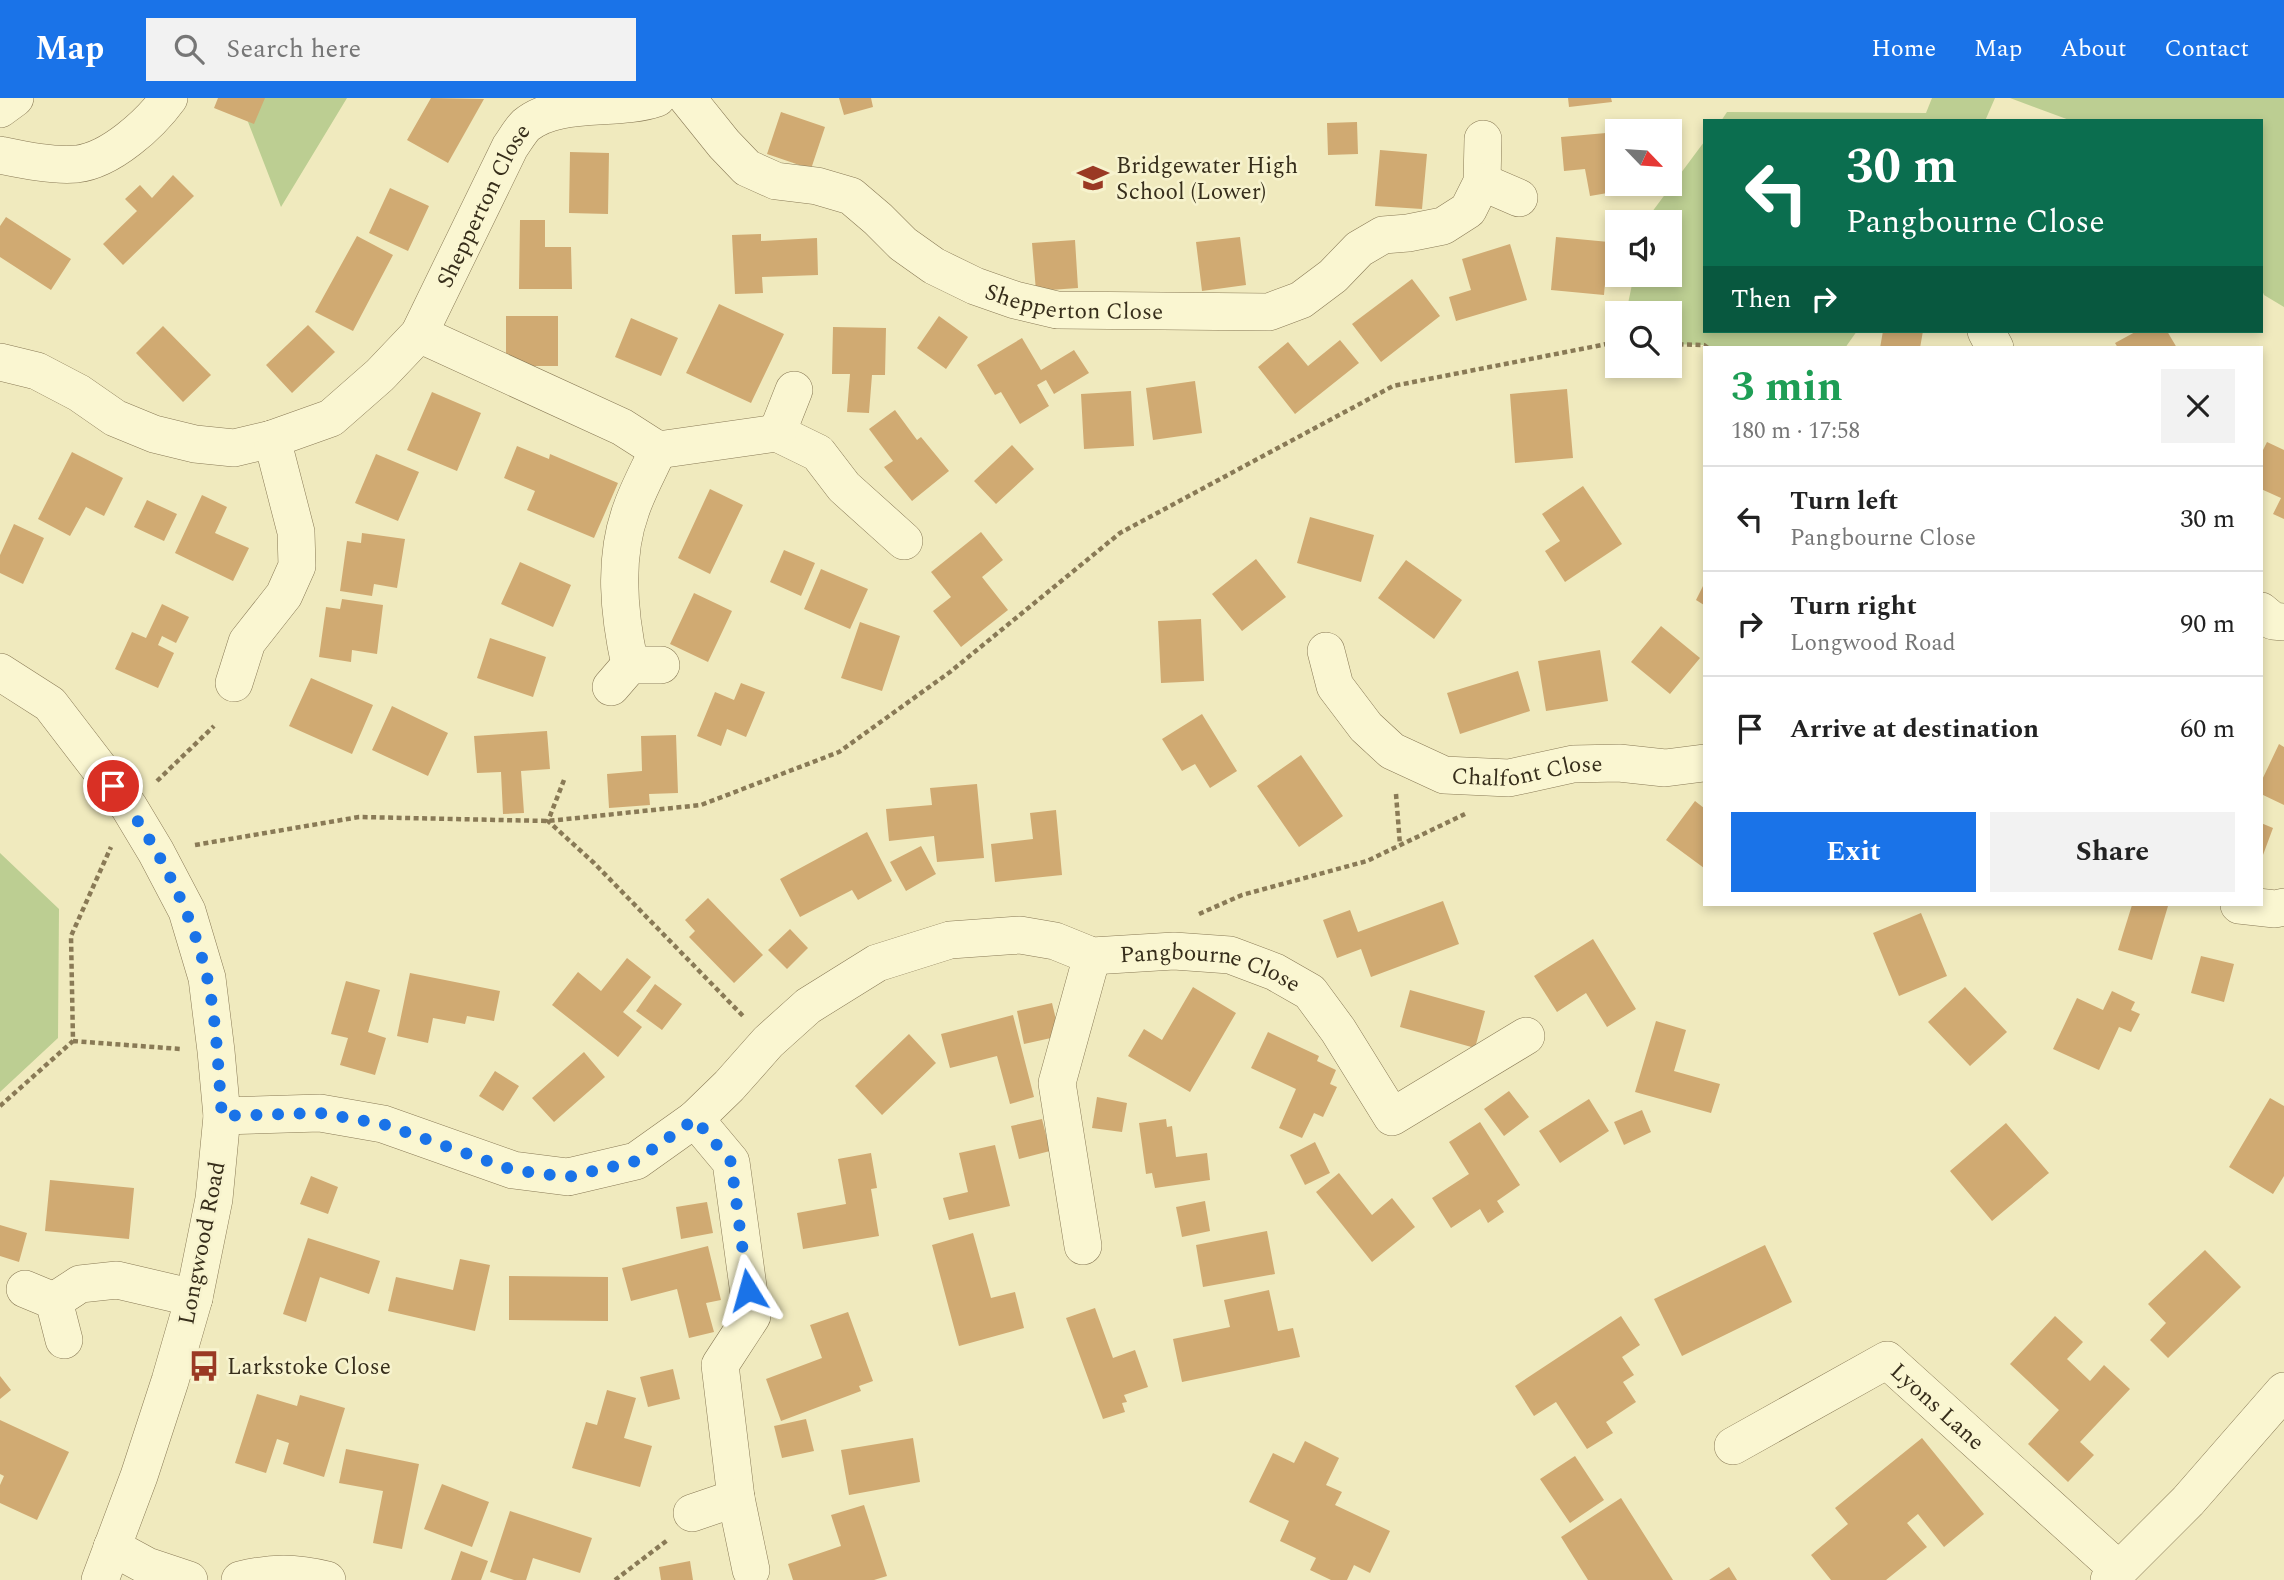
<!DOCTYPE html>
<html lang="en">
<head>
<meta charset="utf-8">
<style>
  :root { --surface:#fff; --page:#f2f2f2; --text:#222; --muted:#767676; --line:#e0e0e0; --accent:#1a73e8 }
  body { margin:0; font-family:Spectral,serif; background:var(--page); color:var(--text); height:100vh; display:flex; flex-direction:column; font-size:26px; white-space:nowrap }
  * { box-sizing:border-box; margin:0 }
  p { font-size:23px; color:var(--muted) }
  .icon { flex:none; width:38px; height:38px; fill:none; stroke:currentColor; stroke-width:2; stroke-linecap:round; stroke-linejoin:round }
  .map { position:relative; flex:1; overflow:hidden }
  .side { position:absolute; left:1703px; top:248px; width:560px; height:560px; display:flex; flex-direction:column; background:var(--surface); border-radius:0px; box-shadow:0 4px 10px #0003 }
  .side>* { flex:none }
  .guide { position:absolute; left:1703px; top:21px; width:560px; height:214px; border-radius:0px; box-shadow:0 4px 10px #0003; background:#0b6e4f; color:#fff; overflow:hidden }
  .needle { width:46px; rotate:115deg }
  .buttons { position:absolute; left:1605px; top:21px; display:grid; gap:14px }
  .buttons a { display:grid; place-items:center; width:77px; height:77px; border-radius:0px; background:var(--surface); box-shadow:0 4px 10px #0003; font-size:35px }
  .pin { position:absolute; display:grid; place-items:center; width:60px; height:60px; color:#fff; margin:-30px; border:4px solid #fff; border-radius:50%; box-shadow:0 2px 7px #0007 }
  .me { position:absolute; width:77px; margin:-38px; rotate:352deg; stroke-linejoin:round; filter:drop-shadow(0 0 5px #0008) }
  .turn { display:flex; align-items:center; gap:24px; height:147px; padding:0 28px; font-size:32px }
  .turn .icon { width:91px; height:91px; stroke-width:2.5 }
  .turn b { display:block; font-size:49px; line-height:60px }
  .then { display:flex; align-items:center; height:66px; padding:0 28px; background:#0003; gap:14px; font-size:26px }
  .round { display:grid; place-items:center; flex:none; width:74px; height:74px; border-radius:0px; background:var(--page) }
  .headline { display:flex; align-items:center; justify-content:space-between; height:119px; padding:0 28px }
  h1 { font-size:42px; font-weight:700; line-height:52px; color:#1e9e55 }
  .action { display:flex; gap:14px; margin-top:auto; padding:14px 28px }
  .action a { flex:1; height:80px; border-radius:0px; background:var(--accent); color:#fff; font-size:28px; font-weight:700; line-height:80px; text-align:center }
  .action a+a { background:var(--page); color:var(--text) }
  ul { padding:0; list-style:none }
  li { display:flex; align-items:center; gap:21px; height:105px; padding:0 28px; border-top:2px solid var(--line) }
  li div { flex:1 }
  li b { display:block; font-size:26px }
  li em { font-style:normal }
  header { display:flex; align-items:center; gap:42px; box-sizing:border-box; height:98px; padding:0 35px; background:var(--accent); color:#fff }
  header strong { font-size:33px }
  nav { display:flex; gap:38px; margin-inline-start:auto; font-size:24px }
  .search { width:490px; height:63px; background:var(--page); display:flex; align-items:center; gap:18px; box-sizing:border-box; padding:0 24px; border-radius:0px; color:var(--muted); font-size:26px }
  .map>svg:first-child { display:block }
</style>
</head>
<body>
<header>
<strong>Map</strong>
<div class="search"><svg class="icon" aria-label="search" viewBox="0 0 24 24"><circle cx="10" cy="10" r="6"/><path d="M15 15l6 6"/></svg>Search here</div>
<nav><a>Home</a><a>Map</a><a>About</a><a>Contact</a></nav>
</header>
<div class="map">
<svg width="2284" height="1482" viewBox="0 0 2284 1482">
  <rect width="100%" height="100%" fill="#f0eabe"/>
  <path fill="#bcce92" d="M247,0H347L281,109L243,11Z
    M1932,0H1995L1985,23H1721L1727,14L1926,15Z
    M2010,0H2284V209L2264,197L2261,190V23H2072Z
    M1704,44V233H1857L1845,250H1708L1704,247L1670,246V215H1626L1634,177H1670V124H1646V122Z
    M0,755L59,811L58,940L0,994Z"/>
  <path fill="#d0aa72" d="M218,0H265L254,26L214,10Z
    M431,0L484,1L448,65L407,42Z
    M839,0H871L873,9L844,17Z
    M1568,0H1611L1612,4L1569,9Z
    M781,14L825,29L811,71L767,56Z
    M1357,24L1358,56L1328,57L1327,25Z
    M1606,35L1609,58L1617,56V86H1624L1625,92L1590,98L1585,71L1564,73L1561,39Z
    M1380,52L1427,56L1422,111L1375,108Z
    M570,54L609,55L608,116L569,115Z
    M173,77L194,98L123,167L103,146L137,113L125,101L140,87L152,100Z
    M390,90L429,108L408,153L369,135Z
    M6,119L71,161L51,192L0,159V128Z
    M520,122H545V149H571L572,191H519Z
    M761,136V143L817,140L818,177L762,179L763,195L735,196L732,137Z
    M357,138L393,157L353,233L315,214Z
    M1240,139L1246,187L1202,193L1196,144Z
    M1556,139L1609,144L1604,197L1551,192Z
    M1075,142L1078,190L1036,193L1032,145Z
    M1510,146L1527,202L1456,223L1449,199L1471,192L1462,161Z
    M1412,181L1440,218L1381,264L1352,226Z
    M719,206L784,236L751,305L686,275Z
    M506,218H558V268H506Z
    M939,218L968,239L946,271L917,250Z
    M631,220L678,240L661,278L615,259Z
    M308,227L335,254L292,295L266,267Z
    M163,228L211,277L183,304L136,255Z
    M833,229L886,230L885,277H872L869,315L847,314L850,276H832Z
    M1883,233H1923L1920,250H1880Z
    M2137,233H2167L2177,250H2118L2115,245Z
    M1022,240L1041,272L1074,252L1089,275L1054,296L1046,282L1037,287L1049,308L1020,326L1001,294L995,297L977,267Z
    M1340,242L1359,265L1295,316L1258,269L1288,244L1308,268Z
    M1195,283L1202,335L1153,342L1146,290Z
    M1567,291L1573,360L1515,365L1510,296Z
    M1131,293L1134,348L1084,351L1081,296Z
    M432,294L481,315L457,373L407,352Z
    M895,312L917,342L921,339L949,373L912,403L884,369L893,363L869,331Z
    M2267,344L2284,352V421L2273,416L2281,400L2261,391V356Z
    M1012,347L1034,371L996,406L974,383Z
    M517,348L549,361L550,356L618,385L594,440L527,412L535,393L504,380Z
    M72,354L123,380L104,418L86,409L70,438L38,421Z
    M376,356L419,374L398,423L355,405Z
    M1583,388L1622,446L1565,484L1545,453L1560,443L1542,416Z
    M710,391L743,407L710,476L678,460Z
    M202,397L227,409L215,435L249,450L233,483L175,455Z
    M147,402L177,416L164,443L134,429Z
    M1310,419L1374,437L1361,484L1297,465Z
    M14,426L44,440L23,486L0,475V457Z
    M981,434L1003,462L982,479L1008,512L961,549L933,513L951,499L931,474Z
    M362,435L405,441L397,490L374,486L372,498L340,493L347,443L361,445Z
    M784,452L815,465L801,498L770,484Z
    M1256,461L1286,499L1242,533L1212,496Z
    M1406,462L1462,502L1434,541L1378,500Z
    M520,464L571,487L553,529L501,506Z
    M821,471L868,491L850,531L804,511Z
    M1704,486V507L1696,502Z
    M694,495L732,513L708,564L670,546Z
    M342,501L383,507L377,556L352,552L351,564L319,559L326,509L340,511Z
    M162,506L189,519L176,545L162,538L158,547L174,555L158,590L115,571L132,534L146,540Z
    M1201,521L1204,583L1161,585L1158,523Z
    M860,524L900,538L882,593L841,580Z
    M1661,528L1700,560L1670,596L1631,564Z
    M490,540L546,559L533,599L477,580Z
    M1600,552L1608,603L1546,613L1538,563Z
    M1518,573L1530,613L1460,636L1447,595Z
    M311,580L373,607L352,656L289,628Z
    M741,585L765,594L746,639L727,631L721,648L697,638L715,594L734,602Z
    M392,608L448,635L428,678L372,652Z
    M1202,616L1237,673L1210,690L1195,666L1182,673L1162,641Z
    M547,633L550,671L521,673L524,715L503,716L501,674L477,675L474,638Z
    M676,637L678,695L649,696L650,707L609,710L607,676L642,673L641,638Z
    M2279,646L2284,649V707L2261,696V684Z
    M1301,657L1343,718L1299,749L1257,688Z
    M977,686L984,760L937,764L934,738L889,743L886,711L932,707L930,690Z
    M1695,703L1704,710V770L1666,742Z
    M1056,712L1062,777L995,784L991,746L1033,741L1030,715Z
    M2261,725L2273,730L2263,757L2261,756Z
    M867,734L892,783L858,802L852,792L800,819L780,781Z
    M921,748L936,776L906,793L890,764Z
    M708,800L763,857L734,885L689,839L695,833L685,822Z
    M1443,803L1459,846L1371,879L1361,851L1337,860L1323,822L1350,812L1358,834Z
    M2132,807L2168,808L2152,862L2118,852Z
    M1921,815L1947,878L1899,898L1873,835Z
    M790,831L808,850L787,871L768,852Z
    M1593,841L1636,911L1607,929L1586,895L1557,914L1534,878Z
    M2201,858L2234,866L2224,904L2191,895Z
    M627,860L651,879L623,914L642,929L618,959L552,907L578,874L601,893Z
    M410,875L500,893L494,923L467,918L465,926L433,920L428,945L397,938Z
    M346,883L380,892L368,934L386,940L375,977L340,967L348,940L331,936Z
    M655,886L682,906L662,932L636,913Z
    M1193,889L1236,915L1190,994L1128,958L1144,931L1162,942Z
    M1965,889L2007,934L1970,968L1928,924Z
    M1410,892L1485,913L1475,950L1400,929Z
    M2112,893L2135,904L2131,912L2140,916L2131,934L2119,929L2099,972L2053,951L2077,900L2103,912Z
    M1052,905L1060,938L1024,946L1017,913Z
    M1013,917L1034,999L1010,1006L997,958L950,970L941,936Z
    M1656,923L1686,932L1674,973L1720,986L1711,1015L1635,994Z
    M1268,934L1319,958L1317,963L1336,972L1330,986L1337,989L1323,1019L1314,1015L1302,1040L1279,1030L1296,991L1251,970Z
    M909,936L936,965L882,1017L855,988Z
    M584,954L605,979L554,1024L532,1000Z
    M495,973L519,988L503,1013L479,998Z
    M1509,993L1529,1019L1504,1038L1484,1011Z
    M1097,999L1127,1005L1122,1034L1092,1030Z
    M2270,1000L2284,1008V1078L2273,1096L2229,1069Z
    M1589,1001L1609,1033L1560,1065L1539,1033Z
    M1642,1012L1651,1034L1624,1047L1614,1024Z
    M1042,1021L1050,1053L1019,1061L1011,1028Z
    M1166,1021L1167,1029L1172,1028L1176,1059L1207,1055L1210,1082L1155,1090L1152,1075L1146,1076L1139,1025Z
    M1480,1024L1520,1087L1497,1103L1504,1114L1488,1125L1480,1111L1451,1130L1432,1100L1469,1076L1449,1044Z
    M2006,1025L2049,1075L1992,1123L1950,1073Z
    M1315,1044L1330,1075L1305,1087L1290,1057Z
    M995,1047L1010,1108L949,1122L943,1100L968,1094L959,1055Z
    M871,1055L877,1090L871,1091L879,1138L803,1151L797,1115L846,1106L838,1061Z
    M1339,1075L1372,1117L1392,1100L1415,1129L1372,1164L1316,1094Z
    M311,1078L338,1089L328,1116L300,1106Z
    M50,1082L134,1090L129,1141L45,1133Z
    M1205,1103L1210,1133L1182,1139L1176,1109Z
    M707,1104L713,1135L681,1141L676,1109Z
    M0,1127L27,1135L19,1164L0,1158Z
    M1267,1133L1275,1176L1203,1189L1196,1147Z
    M973,1135L991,1200L1015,1194L1024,1230L959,1248L932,1147Z
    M308,1140L380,1163L369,1196L320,1179L306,1224L283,1216Z
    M1765,1147L1792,1204L1682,1258L1654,1201Z
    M708,1148L721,1202L706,1205L714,1234L689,1240L677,1191L631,1203L622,1170Z
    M2205,1152L2241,1189L2168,1260L2150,1242L2166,1225L2148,1206Z
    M460,1161L490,1167L475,1233L388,1213L396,1179L453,1192Z
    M509,1178L608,1179V1223L509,1222Z
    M1269,1192L1278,1233L1293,1230L1300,1259L1182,1284L1173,1241L1230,1229L1224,1202Z
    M1095,1210L1113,1260L1135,1252L1148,1289L1124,1297L1127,1304L1122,1305L1125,1314L1103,1321L1066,1220Z
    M848,1214L873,1283L859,1288L861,1293L781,1323L766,1281L822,1260L810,1227Z
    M1621,1218L1640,1247L1622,1259L1634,1277L1623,1284L1636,1304L1606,1324L1613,1335L1587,1351L1556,1304L1534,1318L1515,1288Z
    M2055,1218L2083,1244L2067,1261L2090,1283L2104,1267L2130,1291L2080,1344L2094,1357L2068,1384L2028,1346L2059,1312L2010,1266Z
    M673,1271L680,1301L648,1309L640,1279Z
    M0,1278L11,1292L0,1301Z
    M607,1292L636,1300L624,1340L652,1348L640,1389L572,1370L586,1324L597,1327Z
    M257,1296L297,1308L300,1297L345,1310L324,1379L283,1366L289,1345L277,1341L266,1375L235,1365Z
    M806,1321L814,1353L782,1360L774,1328Z
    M0,1322L69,1354L37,1422L0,1405V1387L4,1378L0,1376Z
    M913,1340L920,1384L849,1397L841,1352Z
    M1922,1340L1984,1416L1944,1449L1918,1416L1907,1425L1927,1449L1886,1482H1831L1811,1457L1848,1426L1835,1410Z
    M1305,1343L1339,1360L1326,1387L1342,1394L1335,1407L1390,1433L1370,1475L1354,1467L1347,1482H1331L1310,1472L1316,1460L1280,1443L1289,1423L1249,1404L1273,1355L1294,1365Z
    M346,1351L419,1366L402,1451L373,1445L383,1393L339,1385Z
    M1575,1358L1604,1402L1570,1425L1540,1381Z
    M442,1386L489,1404L472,1449L424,1431Z
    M1621,1400L1673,1482H1588L1561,1439Z
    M864,1407L887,1478L874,1482H793L788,1466L841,1448L831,1417Z
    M510,1413L592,1440L580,1475L533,1460L526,1482H514L490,1474Z
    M461,1453L488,1463L481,1482H451Z
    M690,1463L693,1482H661L659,1469Z
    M1729,1469L1737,1482H1709Z"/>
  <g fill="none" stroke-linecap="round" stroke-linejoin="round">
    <defs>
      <g id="minor">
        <path id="s1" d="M687,0L724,46L747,70L776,83L817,88L851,98L878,121L903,146L934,168L975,188L1015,202L1057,212L1269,214L1301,202L1333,178L1359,151L1383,137L1408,135L1443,128L1468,112L1482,84L1483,41"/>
        <path d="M0,11L15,0"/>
        <path d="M0,57C24,62 52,68 77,66C111,62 150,26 169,0"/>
        <path d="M1482,84L1519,100"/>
        <path d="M1986,233L1995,250"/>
        <path d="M419,236L622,329L658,352L777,335L818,355L844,389L904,443"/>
        <path id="s2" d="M0,264L37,273L79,295L115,320L154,336L195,346L234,350L272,341L331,320L380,277L419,236L510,49C515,42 520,33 526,27C559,0 617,14 657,0"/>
        <path d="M777,335L794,292"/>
        <path d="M2261,513L2273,523L2284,524"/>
        <path id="s3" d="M1326,553L1335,588L1366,629L1392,653L1444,677L1509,680L1573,666L1619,665L1665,670L1704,665"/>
        <path d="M630,567C619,517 613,461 631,412C638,391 649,372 658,352"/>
        <path d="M0,574L50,606L129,709L156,754L187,813L207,880L216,953L222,1018L214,1101L194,1200L170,1283L139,1378L100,1482"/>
        <path d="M234,585L247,544L284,497L297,468L296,434L272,341"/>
        <path d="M611,589L630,567H661"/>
        <path d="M2239,807L2275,811L2284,809"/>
        <path id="s4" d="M222,1018L320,1015L383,1026L513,1072L568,1079L636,1063L695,1021L729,988L768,944L808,908L877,865L950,842L1020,837L1055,843L1092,858L1174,853L1230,857L1275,874L1310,894L1338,932L1392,1019L1526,938"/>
        <path d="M695,1021L731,1064L752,1218L720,1267L736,1400"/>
        <path d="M1083,1148L1057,985L1092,858"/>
        <path d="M25,1191L54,1203L64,1242"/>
        <path d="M54,1203L80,1186L117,1182L194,1200"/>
        <path id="s5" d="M1733,1348L1887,1262L2119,1472"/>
        <path d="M692,1415L736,1400L751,1472"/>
        <path d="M112,1449L147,1468L189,1482"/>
        <path d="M240,1482C272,1474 295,1474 327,1482"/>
        <path d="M2109,1482L2188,1403L2284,1293"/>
      </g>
    </defs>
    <use href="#minor" stroke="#897a56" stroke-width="38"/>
    <path stroke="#897a56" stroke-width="4.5" stroke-dasharray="5 3.5" stroke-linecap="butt" d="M1670,246L1704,247L1708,250
      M564,682L548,723L594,765L743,918
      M157,683L214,628
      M1396,696L1400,747
      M195,747L359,719L548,723L701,707L839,654L950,574L1120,435L1393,288L1617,244
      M1199,816L1242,797L1367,763L1465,716
      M73,943L180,951
      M0,1008L73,943L71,838L111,749
      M615,1482L669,1441"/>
    <use href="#minor" stroke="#faf6d1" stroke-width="37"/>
  </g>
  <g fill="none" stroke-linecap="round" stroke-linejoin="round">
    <path stroke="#1a73e8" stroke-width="12" stroke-dasharray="0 21.6" d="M113,688C156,745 191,810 207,879C217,923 218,973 222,1018L320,1015L383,1026L513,1072L568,1079L636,1063L695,1021L731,1064L748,1192"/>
  </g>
  <defs>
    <symbol id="school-bare" viewBox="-9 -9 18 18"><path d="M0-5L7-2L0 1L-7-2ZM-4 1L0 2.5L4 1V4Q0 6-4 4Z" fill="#9a3923" stroke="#f7f3ce" stroke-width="2.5" paint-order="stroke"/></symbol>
    <symbol id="bus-bare" viewBox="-9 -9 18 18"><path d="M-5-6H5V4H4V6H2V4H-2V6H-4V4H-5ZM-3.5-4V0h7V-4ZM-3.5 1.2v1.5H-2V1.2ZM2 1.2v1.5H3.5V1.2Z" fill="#9a3923" stroke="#f7f3ce" stroke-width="2.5" paint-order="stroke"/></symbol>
  </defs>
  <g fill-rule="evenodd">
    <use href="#school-bare" x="1071" y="58" width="44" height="44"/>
    <use href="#bus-bare" x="182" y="1246" width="44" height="44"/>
  </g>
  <g text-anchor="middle" stroke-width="5" stroke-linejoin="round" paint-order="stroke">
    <g font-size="23" fill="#372e1b" stroke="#f7f3ce" text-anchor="start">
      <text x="1116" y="75">Bridgewater High<tspan x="1116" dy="26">School (Lower)</tspan></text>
      <text x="227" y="1276">Larkstoke Close</text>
    </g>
    <g font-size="23" fill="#372e1b" stroke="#f7f3ce">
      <text dy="8" stroke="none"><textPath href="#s2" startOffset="620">Shepperton Close</textPath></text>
      <text dy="8" stroke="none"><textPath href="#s1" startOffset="457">Shepperton Close</textPath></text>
      <text dy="8" stroke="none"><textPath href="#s3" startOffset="264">Chalfont Close</textPath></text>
      <text dy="8" stroke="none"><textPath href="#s4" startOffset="1082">Pangbourne Close</textPath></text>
      <text transform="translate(201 1145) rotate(-79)" y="8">Longwood Road</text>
      <text dy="8" stroke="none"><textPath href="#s5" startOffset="245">Lyons Lane</textPath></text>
    </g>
  </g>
</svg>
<div class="buttons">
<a><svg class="needle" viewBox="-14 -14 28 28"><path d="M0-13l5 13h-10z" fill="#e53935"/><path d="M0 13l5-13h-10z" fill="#767676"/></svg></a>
<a><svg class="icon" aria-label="sound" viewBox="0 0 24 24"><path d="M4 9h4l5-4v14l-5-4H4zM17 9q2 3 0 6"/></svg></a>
<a><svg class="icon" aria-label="search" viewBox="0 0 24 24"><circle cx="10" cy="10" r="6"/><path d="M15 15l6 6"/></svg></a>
</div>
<div class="pin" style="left:113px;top:688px;background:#d93025"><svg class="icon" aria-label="arrive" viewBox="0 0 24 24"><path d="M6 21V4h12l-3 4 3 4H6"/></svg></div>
<svg class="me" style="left:748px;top:1192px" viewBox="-20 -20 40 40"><path d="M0-17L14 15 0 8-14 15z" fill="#1a73e8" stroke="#fff" stroke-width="4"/></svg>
<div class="guide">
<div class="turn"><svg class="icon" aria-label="left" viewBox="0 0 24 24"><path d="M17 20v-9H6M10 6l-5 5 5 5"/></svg><div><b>30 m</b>Pangbourne Close</div></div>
<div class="then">Then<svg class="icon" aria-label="right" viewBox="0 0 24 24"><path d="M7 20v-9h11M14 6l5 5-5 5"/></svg></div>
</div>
<section class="side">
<div class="headline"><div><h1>3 min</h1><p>180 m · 17:58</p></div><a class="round"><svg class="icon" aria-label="close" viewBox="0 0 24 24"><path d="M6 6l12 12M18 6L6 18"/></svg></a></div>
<ul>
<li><svg class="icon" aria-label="left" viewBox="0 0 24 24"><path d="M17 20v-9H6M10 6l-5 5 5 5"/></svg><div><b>Turn left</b><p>Pangbourne Close</p></div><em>30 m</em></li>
<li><svg class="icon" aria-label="right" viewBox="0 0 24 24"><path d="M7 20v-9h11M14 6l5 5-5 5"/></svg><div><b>Turn right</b><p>Longwood Road</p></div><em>90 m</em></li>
<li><svg class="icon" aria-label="arrive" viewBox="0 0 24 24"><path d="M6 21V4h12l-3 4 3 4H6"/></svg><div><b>Arrive at destination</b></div><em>60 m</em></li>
</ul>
<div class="action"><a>Exit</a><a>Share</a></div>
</section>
</div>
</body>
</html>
